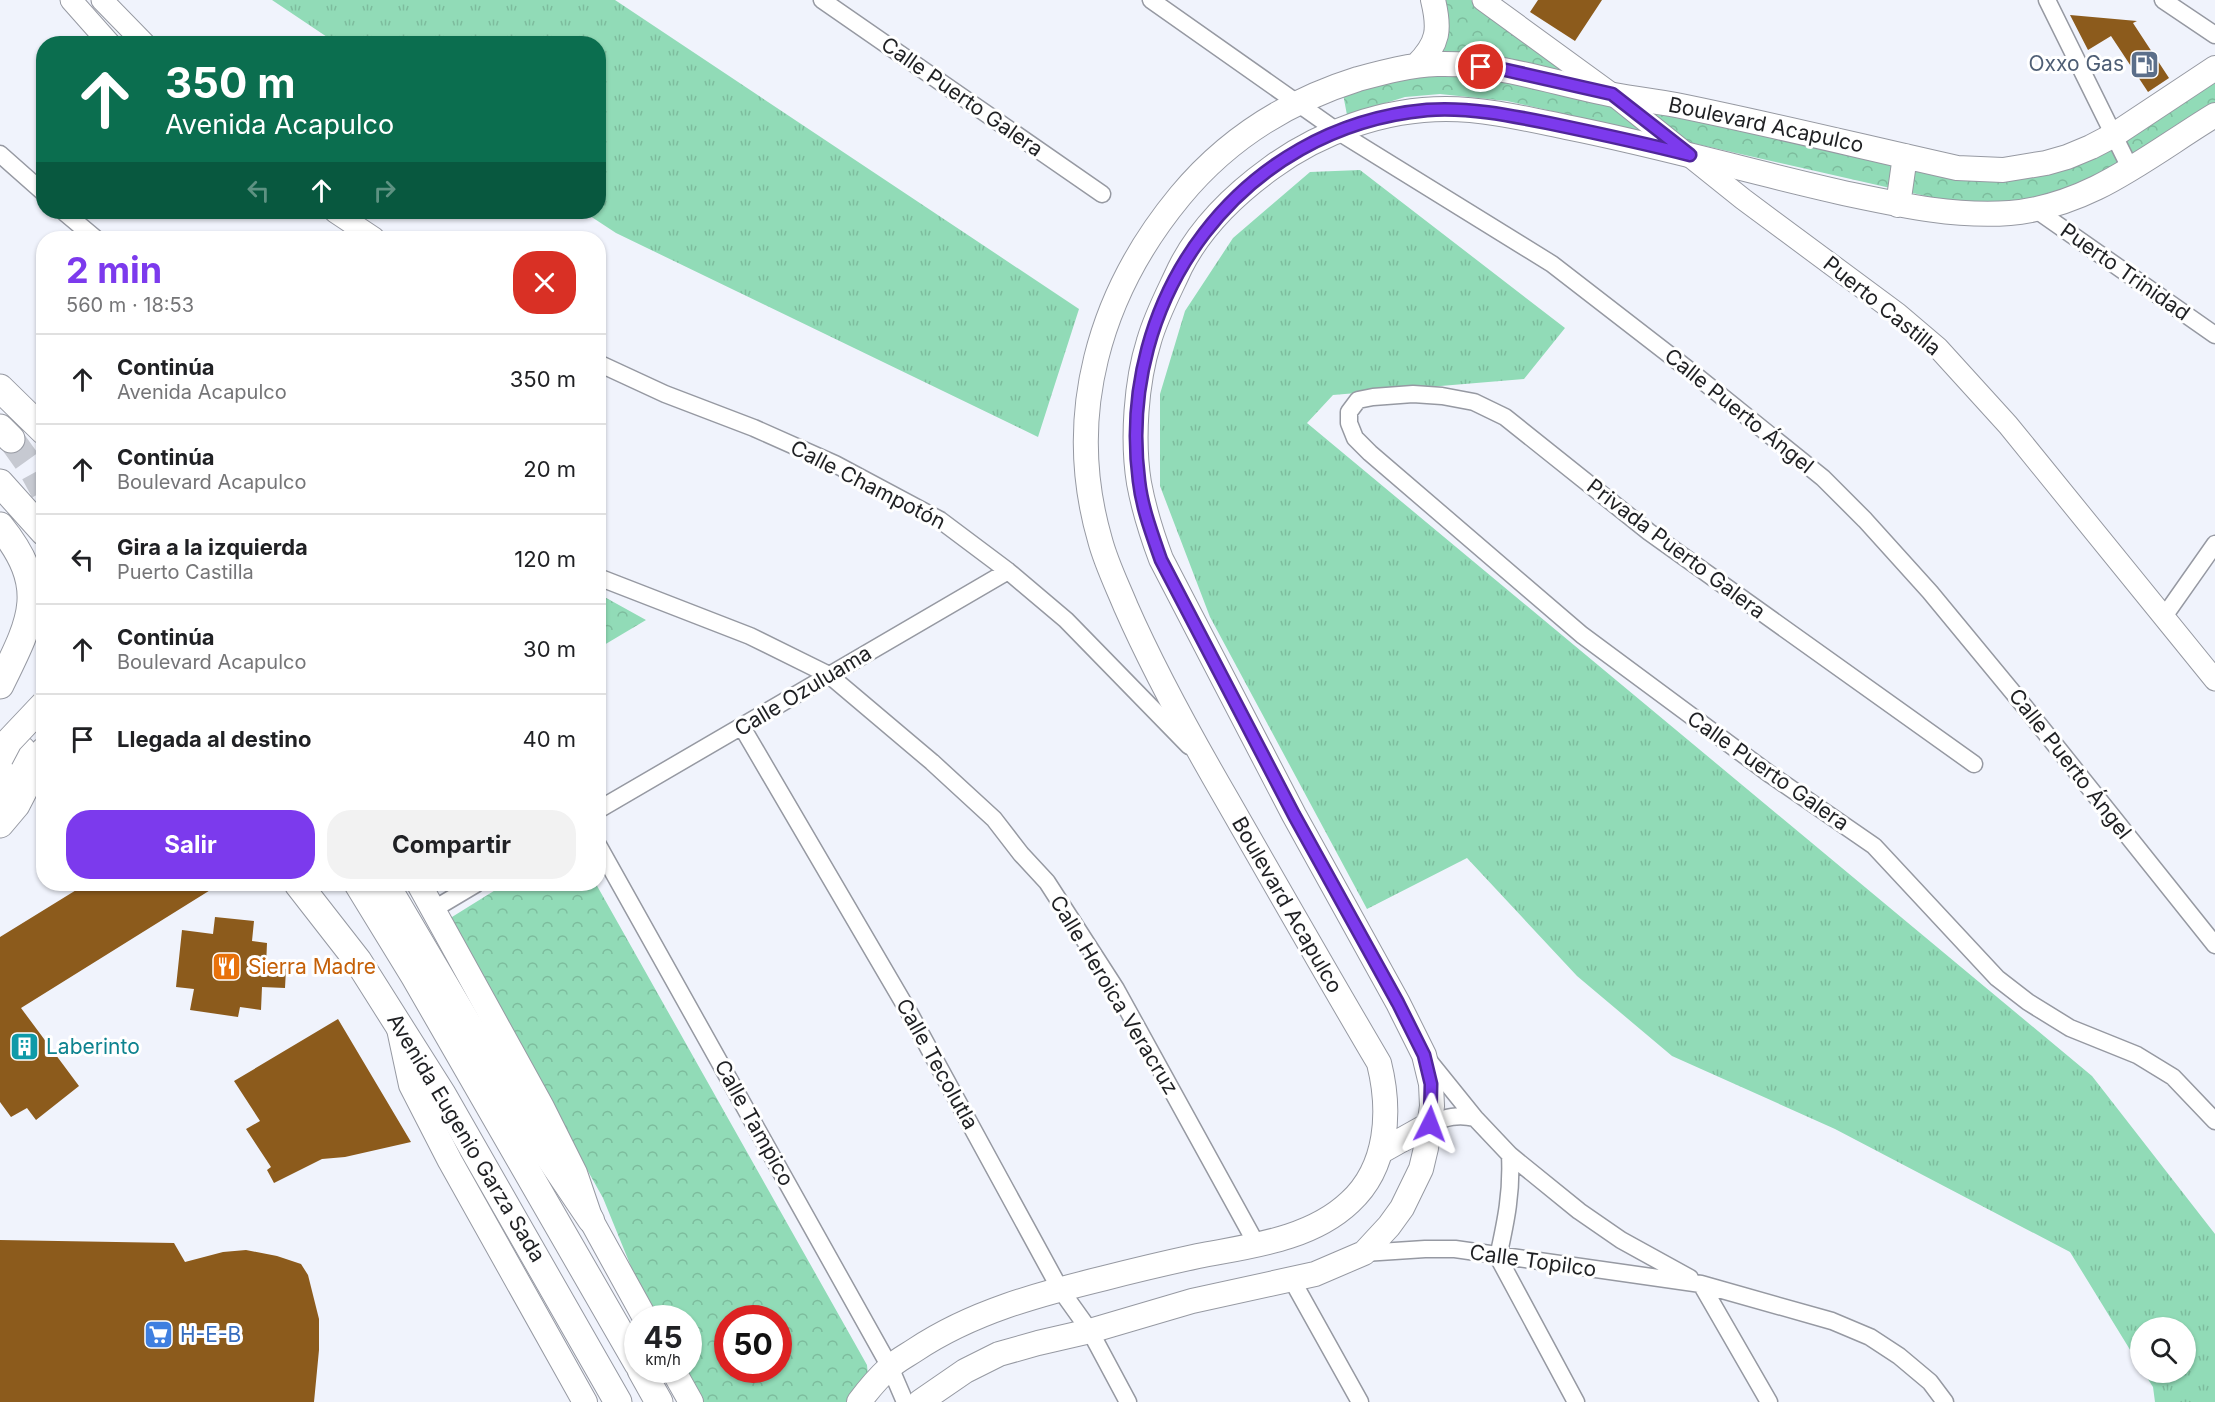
<!DOCTYPE html>
<html lang="es">
<head>
<meta charset="utf-8">
<style>
  :root { --surface:#fff; --page:#f2f2f2; --text:#202124; --muted:#757577; --line:#e0e0e0; --accent:#7c3aed }
  body { margin:0; font-family:Inter,sans-serif; background:var(--page); color:var(--text); height:100vh; display:flex; flex-direction:column; font-size:22px; white-space:nowrap }
  * { box-sizing:border-box; margin:0 }
  p { font-size:20px; color:var(--muted) }
  .icon { flex:none; width:33px; height:33px; fill:none; stroke:currentColor; stroke-width:2; stroke-linecap:round; stroke-linejoin:round }
  .map { position:relative; flex:1; overflow:hidden }
  .details { position:absolute; left:36px; top:231px; width:570px; height:660px; display:flex; flex-direction:column; background:var(--surface); border-radius:24px; box-shadow:0 2px 4px #0004 }
  .details>* { flex:none }
  .banner { position:absolute; left:36px; top:36px; width:570px; height:183px; border-radius:24px; box-shadow:0 2px 4px #0004; background:#0b6e4f; color:#fff; overflow:hidden }
  .buttons { position:absolute; left:2130px; top:1317px; display:grid; gap:12px }
  .buttons a { display:grid; place-items:center; width:66px; height:66px; border-radius:50%; background:var(--surface); box-shadow:0 2px 4px #0004; font-size:30px }
  .speed { position:absolute; left:624px; top:1305px; display:flex; gap:12px; font-size:30px; font-weight:700; text-align:center }
  .speed>* { display:grid; place-content:center; width:78px; height:78px; border-radius:50%; background:var(--surface); box-shadow:0 2px 4px #0004; line-height:1 }
  .speed small { font-size:15px; font-weight:400 }
  .speed .limit { border:9px solid #d22; background:#fff; color:#111 }
  .pin { position:absolute; display:grid; place-items:center; width:51px; height:51px; color:#fff; margin:-26px; border:3px solid #fff; border-radius:50%; box-shadow:0 2px 6px #0007 }
  .me { position:absolute; width:66px; margin:-33px; rotate:3deg; stroke-linejoin:round; filter:drop-shadow(0 0 4px #0008) }
  .turn { display:flex; align-items:center; gap:21px; height:126px; padding:0 30px; font-size:27px }
  .turn .icon { width:78px; height:78px; stroke-width:2.5 }
  .turn b { display:block; font-size:42px; line-height:51px }
  .lanes { display:flex; align-items:center; height:57px; padding:0 30px; background:#0003; justify-content:center; gap:30px; direction:ltr }
  .lanes .off { opacity:.35 }
  .round { display:grid; place-items:center; flex:none; width:63px; height:63px; border-radius:24px; background:var(--page) }
  .summary { display:flex; align-items:center; justify-content:space-between; height:102px; padding:0 30px }
  h1 { font-size:36px; font-weight:700; line-height:45px; color:var(--accent) }
  .cta { display:flex; gap:12px; margin-top:auto; padding:12px 30px }
  .cta a { flex:1; height:69px; border-radius:24px; background:var(--accent); color:#fff; font-size:24px; font-weight:700; line-height:69px; text-align:center }
  .cta a+a { background:var(--page); color:var(--text) }
  ul { padding:0; list-style:none }
  li { display:flex; align-items:center; gap:18px; height:90px; padding:0 30px; border-top:2px solid var(--line) }
  li div { flex:1 }
  li b { display:block; font-size:22px }
  li em { font-style:normal }
  .map>svg:first-child { display:block }
</style>
</head>
<body>
<div class="map">
<svg width="2215" height="1402" viewBox="0 0 2215 1402">
  <defs>
    <pattern id="grass-tufts" width="24" height="20" patternUnits="userSpaceOnUse" patternTransform="scale(1.5)"><rect width="24" height="20" fill="#91dbb7"/><path d="M3 7l-1-3M5 7V3M7 7l1-3M15 17l-1-3M17 17v-4M19 17l1-3" fill="none" stroke="#7dbc9d"/></pattern>
    <pattern id="park-crowns" width="20" height="18" patternUnits="userSpaceOnUse" patternTransform="scale(1.5)"><rect width="20" height="18" fill="#91dbb7"/><path d="M2 6a3 3 0 1 1 6 0M12 15a3 3 0 1 1 6 0" fill="none" stroke="#7dbc9d"/></pattern>
  </defs>
  <rect width="100%" height="100%" fill="#f0f3fc"/>
  <path fill="url(#grass-tufts)" d="M272,0H615L1079,309L1038,437L616,233L584,212H598V44L336,43Z
    M1360,170L1565,328L1524,379L1333,395L1307,423L2092,1076L2215,1234V1402H2155L2153,1387L2144,1373L2186,1372V1328H2140V1366L2070,1252L1835,1129L1672,1056L1577,976L1467,858L1367,909L1210,617L1160,486V394L1185,311L1233,238L1310,172Z"/>
  <path fill="url(#park-crowns)" fill-rule="evenodd" d="M1444,0H1471L1600,99L1998,179L2215,81V109L2082,186L2023,202H1952L1507,101L1440,94L1405,97L1347,115L1343,94L1418,71Z
    M599,594L646,620L599,648Z
    M505,884H596L867,1365L868,1376L852,1402H696L677,1370H688V1318H652L603,1198L452,928V917ZM728,1318H778V1370H728Z"/>
  <path fill="#8c5b1c" d="M1538,0H1602L1575,41L1530,12Z
    M2070,15L2137,21L2133,23L2169,78L2148,92L2111,36L2088,50Z
    M86,884H220L21,1008L79,1086L36,1120L27,1108L11,1117L0,1102V937Z
    M215,917L254,921L252,941L267,943L266,966L286,969L285,988L262,987L261,1010L240,1007L238,1017L190,1010L194,989L176,987L182,930L213,934Z
    M338,1019L411,1142L345,1157L322,1159L274,1183L267,1170L271,1167L246,1129L260,1121L234,1081Z
    M0,1240L174,1243L185,1262L223,1252L246,1250L277,1256L301,1264L308,1275L319,1319V1350L314,1402H0Z"/>
  <g fill="none" stroke-linecap="round" stroke-linejoin="round">
    <path stroke="#c6c9d1" stroke-width="27" stroke-dasharray="27 14" stroke-linecap="butt" d="M11,439L31,467L44,491"/>
    <defs>
      <path id="minor" d="M822,0L1102,194
        M1151,0L1337,131L1552,264L1689,370L1823,478L1865,520L1930,592L2020,701L2215,945
        M2047,0L2131,170
        M2163,0L2215,35
        M0,154L44,193
        M2035,209L2215,335
        M64,212L95,238
        M598,363L665,394L754,428L835,464L940,520L1008,571L1066,620L1189,746
        M598,577L750,636L829,675L932,762L994,819L1021,854L1047,882L1116,989L1257,1245
        M2163,618L2215,544
        M742,727L910,1014L1060,1289L1090,1331L1128,1402
        M1974,764L1649,532L1505,417L1474,402L1442,396L1413,394L1373,397L1358,400L1349,412V423L1355,438L1370,453L1582,635L1771,775L1874,846L1997,978L2028,1002L2070,1028L2137,1055L2173,1077L2215,1121
        M598,810L1008,571
        M598,845L890,1367L905,1402
        M434,909L476,884
        M1429,1061L1475,1118L1510,1155L1579,1211L1621,1240L1690,1278
        M1430,1124C1446,1117 1458,1114 1475,1118
        M1510,1155C1512,1192 1506,1221 1498,1257L1576,1402
        M1364,1253L1425,1249H1455L1701,1284L1832,1321L1870,1337L1899,1356L1930,1382L1945,1402
        M1292,1280L1360,1402
        M1701,1284L1769,1402"/>
      <path id="tertiary" d="M71,0L110,44
        M102,0L145,44
        M1483,0L1612,94L1743,199L1898,314L1938,348L2008,425L2215,680
        M335,212L374,238"/>
      <path id="secondary" d="M1417,65C1439,43 1440,29 1433,0
        M1898,205L1905,156
        M419,884L542,1107L575,1173L591,1220L645,1318
        M399,1029L411,1085L450,1161L585,1402
        M1380,1152L1430,1124
        M673,1370L691,1402
        M859,1402C868,1390 878,1378 889,1368C896,1361 906,1356 915,1350C972,1312 1039,1294 1105,1278C1136,1270 1166,1263 1198,1256C1249,1246 1310,1240 1350,1202C1388,1167 1391,1111 1379,1063C1327,975 1277,887 1226,798C1190,736 1155,673 1126,607C1117,585 1106,563 1100,540C1064,416 1099,294 1180,196C1227,139 1288,101 1358,79C1384,72 1410,65 1437,64C1497,62 1555,84 1614,95C1634,99 1655,101 1676,105C1770,124 1863,147 1957,168L2003,170L2046,163L2067,157L2091,147L2114,135L2215,68
        M920,1402L965,1371L999,1354L1038,1343L1090,1331L1192,1301L1315,1274L1364,1253L1389,1226L1402,1208L1421,1169L1426,1148L1432,1106L1431,1084L1424,1055L1398,1003L1294,815L1161,559C1152,535 1144,510 1139,483C1132,440 1136,382 1149,341C1156,316 1169,292 1180,268C1200,228 1235,194 1271,168C1320,132 1384,109 1446,109C1486,109 1527,119 1566,127C1663,146 1757,174 1853,195C1905,206 1957,217 2010,213C2091,206 2149,155 2215,115"/>
      <path id="primary" d="M386,884L533,1134L591,1220"/>
      <path id="trunk" d="M0,388L44,431
        M0,428L11,439
        M0,483L44,532
        M0,526C50,588 32,620 0,685
        M0,795L22,750
        M0,824L16,805L44,751
        M298,884L358,961L442,1094L618,1402
        M358,884L415,977L638,1364
        M641,1370L659,1402"/>
    </defs>
    <use href="#minor" stroke="#9699a2" stroke-width="19"/>
    <use href="#tertiary" stroke="#9699a2" stroke-width="23"/>
    <use href="#secondary" stroke="#9699a2" stroke-width="26"/>
    <use href="#primary" stroke="#9699a2" stroke-width="28"/>
    <use href="#trunk" stroke="#9699a2" stroke-width="29"/>
    <use href="#minor" stroke="#fff" stroke-width="16"/>
    <use href="#tertiary" stroke="#fff" stroke-width="21"/>
    <use href="#secondary" stroke="#fff" stroke-width="24"/>
    <use href="#primary" stroke="#fff" stroke-width="26"/>
    <use href="#trunk" stroke="#fff" stroke-width="27"/>
    <defs>
      <path id="primary-bridge" d="M0,758L9,741L44,704"/>
    </defs>
    <use href="#primary-bridge" stroke="#9699a2" stroke-width="28" stroke-linecap="butt"/>
    <use href="#primary-bridge" stroke="#fff" stroke-width="26"/>
  </g>
  <g fill="none" stroke-linecap="round" stroke-linejoin="round">
    <defs>
      <path id="route" d="M1430,1124L1431,1084L1424,1055L1398,1003L1294,815L1161,560C1152,534 1142,508 1139,481C1115,298 1241,127 1427,110C1468,107 1508,115 1548,123C1596,133 1643,143 1690,155L1612,94L1497,68L1481,67"/>
    </defs>
    <use href="#route" stroke="#51269a" stroke-width="15"/>
    <use href="#route" stroke="#7c3aed" stroke-width="10"/>
  </g>
  <defs>
    <symbol id="fuel-square" viewBox="-11 -11 22 22"><rect x="-9" y="-9" width="18" height="18" rx="4" fill="#5c6f8a" stroke="#fff"/><path d="M-5.5-6h7V0h2V4h1.3V-2.5L3-4.5l.8-.8L6-3V5H2.5V1h-1V6h-7ZM-4.2-4.7v3.2H.2V-4.7Z" fill="#fff"/></symbol>
    <symbol id="restaurant-square" viewBox="-11 -11 22 22"><rect x="-9" y="-9" width="18" height="18" rx="4" fill="#e8710a" stroke="#fff"/><path d="M-5-6h1v4h1v-4h1v4h1v-4h1v5L-1.5 .5V6h-2V.5L-5-1ZM5-6V6H3V1.5H1.5Q1.5-4 5-6Z" fill="#fff"/></symbol>
    <symbol id="building-square" viewBox="-11 -11 22 22"><rect x="-9" y="-9" width="18" height="18" rx="4" fill="#0f9aa8" stroke="#fff"/><path d="M-4-6H4V6H1V3H-1V6H-4ZM-2.5-4.3h1.7v1.8h-1.7ZM.8-4.3h1.7v1.8H.8ZM-2.5-1h1.7V.8h-1.7ZM.8-1h1.7V.8H.8Z" fill="#fff"/></symbol>
    <symbol id="supermarket-square" viewBox="-11 -11 22 22"><rect x="-9" y="-9" width="18" height="18" rx="4" fill="#3f7fe0" stroke="#fff"/><path d="M-6-5.5h2.5l.6 2H6L4.5 2H-2.5L-4.4-4H-6ZM-1.5 3.2a1.3 1.3 0 1 0 .1 0ZM3 3.2a1.3 1.3 0 1 0 .1 0Z" fill="#fff"/></symbol>
  </defs>
  <g fill-rule="evenodd">
    <use href="#fuel-square" x="2128" y="48" width="33" height="33"/>
    <use href="#restaurant-square" x="210" y="950" width="33" height="33"/>
    <use href="#building-square" x="8" y="1030" width="33" height="33"/>
    <use href="#supermarket-square" x="142" y="1318" width="33" height="33"/>
  </g>
  <g text-anchor="middle" stroke-width="6" stroke-linejoin="round" paint-order="stroke">
    <g font-size="21" fill="#4e5e75" stroke="#fff" text-anchor="end">
      <text x="2124" y="71">Oxxo Gas</text>
    </g>
    <g font-size="21" fill="#1f2023" stroke="#fff">
      <text transform="translate(962 97) rotate(35)" y="7">Calle Puerto Galera</text>
      <text transform="translate(1766 125) rotate(12)" y="7">Boulevard Acapulco</text>
      <text transform="translate(2125 272) rotate(35)" y="7">Puerto Trinidad</text>
      <text transform="translate(1882 306) rotate(39)" y="7">Puerto Castilla</text>
      <text transform="translate(1739 411) rotate(39)" y="7">Calle Puerto Ángel</text>
      <text transform="translate(868 485) rotate(27)" y="7">Calle Champotón</text>
      <text transform="translate(1676 549) rotate(37)" y="7">Privada Puerto Galera</text>
      <text transform="translate(803 691) rotate(-31)" y="7">Calle Ozuluama</text>
      <text transform="translate(2070 764) rotate(52)" y="7">Calle Puerto Ángel</text>
      <text transform="translate(1768 771) rotate(35)" y="7">Calle Puerto Galera</text>
      <text transform="translate(1287 905) rotate(60)" y="7">Boulevard Acapulco</text>
      <text transform="translate(1114 995) rotate(59)" y="7">Calle Heroica Veracruz</text>
      <text transform="translate(937 1064) rotate(61)" y="7">Calle Tecolutla</text>
      <text transform="translate(754 1123) rotate(61)" y="7">Calle Tampico</text>
      <text transform="translate(466 1138) rotate(59)" y="7">Avenida Eugenio Garza Sada</text>
      <text transform="translate(1533 1261) rotate(8)" y="7">Calle Topilco</text>
    </g>
    <g font-size="21" fill="#c56008" stroke="#fff" text-anchor="start">
      <text x="248" y="974">Sierra Madre</text>
    </g>
    <g font-size="21" fill="#0d838f" stroke="#fff" text-anchor="start">
      <text x="46" y="1054">Laberinto</text>
    </g>
    <g font-size="21" fill="#366cbe" stroke="#fff" text-anchor="start">
      <text x="180" y="1342">H-E-B</text>
    </g>
  </g>
</svg>
<div class="buttons">
<a><svg class="icon" aria-label="search" viewBox="0 0 24 24"><circle cx="10" cy="10" r="6"/><path d="M15 15l6 6"/></svg></a>
</div>
<div class="speed"><div>45<small>km/h</small></div><div class="limit">50</div></div>
<div class="pin" style="left:1481px;top:67px;background:#d93025"><svg class="icon" aria-label="arrive" viewBox="0 0 24 24"><path d="M6 21V4h12l-3 4 3 4H6"/></svg></div>
<svg class="me" style="left:1430px;top:1124px" viewBox="-20 -20 40 40"><path d="M0-17L14 15 0 8-14 15z" fill="#7c3aed" stroke="#fff" stroke-width="4"/></svg>
<div class="banner">
<div class="turn"><svg class="icon" aria-label="ahead" viewBox="0 0 24 24"><path d="M12 20V5M6 11l6-6 6 6"/></svg><div><b>350 m</b>Avenida Acapulco</div></div>
<div class="lanes"><svg class="icon off" aria-label="left" viewBox="0 0 24 24"><path d="M17 20v-9H6M10 6l-5 5 5 5"/></svg><svg class="icon" aria-label="ahead" viewBox="0 0 24 24"><path d="M12 20V5M6 11l6-6 6 6"/></svg><svg class="icon off" aria-label="right" viewBox="0 0 24 24"><path d="M7 20v-9h11M14 6l5 5-5 5"/></svg></div>
</div>
<section class="details">
<div class="summary"><div><h1>2 min</h1><p>560 m · 18:53</p></div><a class="round" style="background:#d93025;color:#fff"><svg class="icon" aria-label="close" viewBox="0 0 24 24"><path d="M6 6l12 12M18 6L6 18"/></svg></a></div>
<ul>
<li><svg class="icon" aria-label="ahead" viewBox="0 0 24 24"><path d="M12 20V5M6 11l6-6 6 6"/></svg><div><b>Continúa</b><p>Avenida Acapulco</p></div><em>350 m</em></li>
<li><svg class="icon" aria-label="ahead" viewBox="0 0 24 24"><path d="M12 20V5M6 11l6-6 6 6"/></svg><div><b>Continúa</b><p>Boulevard Acapulco</p></div><em>20 m</em></li>
<li><svg class="icon" aria-label="left" viewBox="0 0 24 24"><path d="M17 20v-9H6M10 6l-5 5 5 5"/></svg><div><b>Gira a la izquierda</b><p>Puerto Castilla</p></div><em>120 m</em></li>
<li><svg class="icon" aria-label="ahead" viewBox="0 0 24 24"><path d="M12 20V5M6 11l6-6 6 6"/></svg><div><b>Continúa</b><p>Boulevard Acapulco</p></div><em>30 m</em></li>
<li><svg class="icon" aria-label="arrive" viewBox="0 0 24 24"><path d="M6 21V4h12l-3 4 3 4H6"/></svg><div><b>Llegada al destino</b></div><em>40 m</em></li>
</ul>
<div class="cta"><a>Salir</a><a>Compartir</a></div>
</section>
</div>
</body>
</html>
